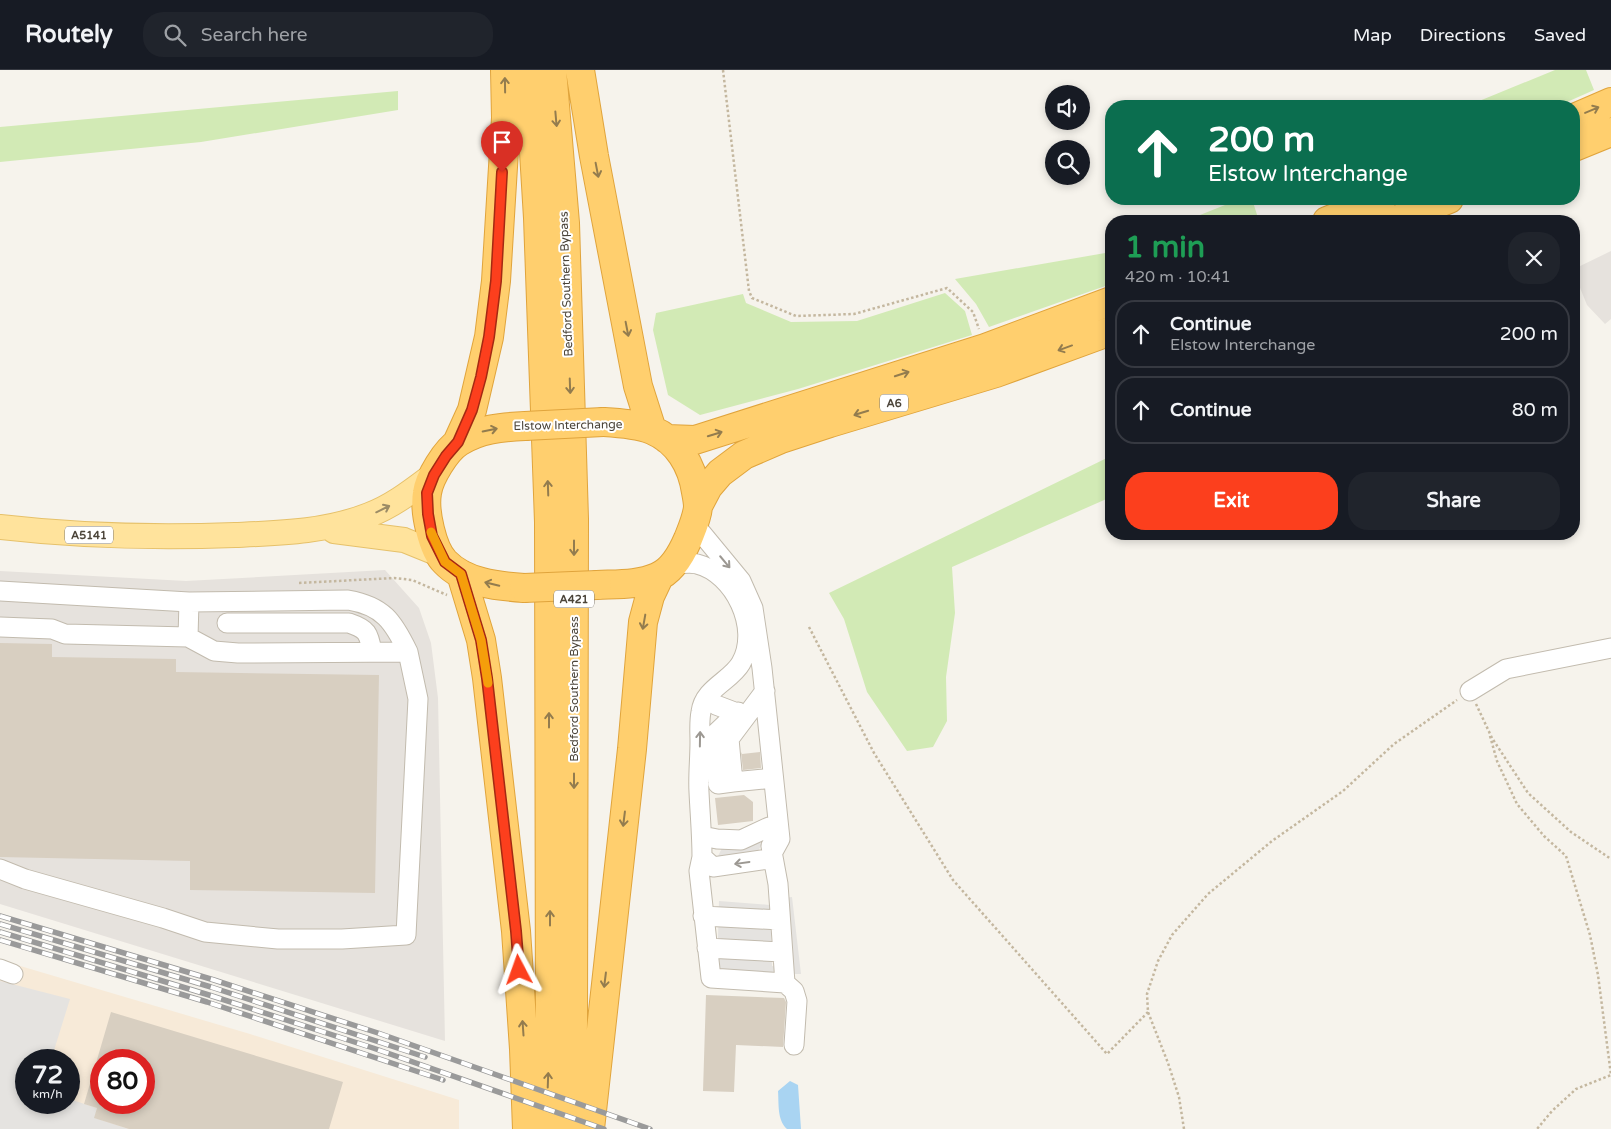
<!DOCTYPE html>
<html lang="en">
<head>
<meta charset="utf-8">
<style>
  :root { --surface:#171b24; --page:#20242c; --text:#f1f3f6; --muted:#9ea1a6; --line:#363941; --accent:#fc3f1d }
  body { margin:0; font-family:"Varela Round",sans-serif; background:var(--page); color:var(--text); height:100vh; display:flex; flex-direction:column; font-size:19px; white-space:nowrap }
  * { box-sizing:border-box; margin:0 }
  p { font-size:16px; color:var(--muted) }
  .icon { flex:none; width:28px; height:28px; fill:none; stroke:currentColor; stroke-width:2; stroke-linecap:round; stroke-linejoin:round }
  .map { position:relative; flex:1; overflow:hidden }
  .details { position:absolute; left:1105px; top:145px; width:475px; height:325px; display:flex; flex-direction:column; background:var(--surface); border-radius:20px; box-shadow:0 2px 8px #0003 }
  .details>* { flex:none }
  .guide { position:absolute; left:1105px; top:30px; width:475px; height:105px; border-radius:20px; box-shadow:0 2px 8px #0003; background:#0b6e4f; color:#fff; overflow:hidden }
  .buttons { position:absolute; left:1045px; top:15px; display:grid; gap:10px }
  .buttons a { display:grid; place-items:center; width:45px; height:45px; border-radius:50%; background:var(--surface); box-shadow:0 2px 8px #0003; font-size:25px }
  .speed { position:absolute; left:15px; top:979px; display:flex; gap:10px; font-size:25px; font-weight:700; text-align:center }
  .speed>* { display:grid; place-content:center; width:65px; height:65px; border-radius:50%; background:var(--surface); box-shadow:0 2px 8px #0003; line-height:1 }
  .speed small { font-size:12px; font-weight:400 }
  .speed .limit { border:8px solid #d22; background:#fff; color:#111 }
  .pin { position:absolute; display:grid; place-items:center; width:42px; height:42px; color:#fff; margin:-51px -21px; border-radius:50% 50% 50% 0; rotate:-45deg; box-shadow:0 0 5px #0007 }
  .pin .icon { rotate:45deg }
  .me { position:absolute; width:55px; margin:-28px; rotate:356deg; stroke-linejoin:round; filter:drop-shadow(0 0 4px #0008) }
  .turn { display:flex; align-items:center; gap:18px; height:105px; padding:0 20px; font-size:22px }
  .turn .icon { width:65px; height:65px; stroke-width:2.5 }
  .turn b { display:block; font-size:35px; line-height:42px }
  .round { display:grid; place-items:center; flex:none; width:52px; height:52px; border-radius:20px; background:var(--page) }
  .head { display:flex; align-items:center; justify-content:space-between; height:85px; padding:0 20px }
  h1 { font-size:30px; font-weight:700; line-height:38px; color:#1e9e55 }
  .primary-button { display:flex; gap:10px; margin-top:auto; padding:10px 20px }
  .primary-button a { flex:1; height:58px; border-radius:20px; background:var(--accent); color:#fff; font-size:20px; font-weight:700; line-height:58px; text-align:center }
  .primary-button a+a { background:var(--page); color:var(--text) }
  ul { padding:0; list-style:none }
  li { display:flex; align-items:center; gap:15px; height:68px; margin:0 10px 8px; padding:0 10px; border:2px solid var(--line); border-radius:20px }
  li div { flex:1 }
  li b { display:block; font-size:19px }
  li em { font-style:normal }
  header { display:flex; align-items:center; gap:30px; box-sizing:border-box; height:70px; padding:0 25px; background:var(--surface); border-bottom:1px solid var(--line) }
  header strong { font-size:24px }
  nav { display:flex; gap:28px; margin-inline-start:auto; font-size:18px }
  .search { width:350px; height:45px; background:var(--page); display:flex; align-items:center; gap:12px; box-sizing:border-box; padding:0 18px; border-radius:20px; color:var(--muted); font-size:19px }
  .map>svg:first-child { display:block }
</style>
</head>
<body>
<header>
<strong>Routely</strong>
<div class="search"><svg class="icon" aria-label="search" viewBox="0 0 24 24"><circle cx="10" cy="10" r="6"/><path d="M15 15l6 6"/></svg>Search here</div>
<nav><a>Map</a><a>Directions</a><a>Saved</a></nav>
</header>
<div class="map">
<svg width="1611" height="1059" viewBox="0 0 1611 1059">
  <rect width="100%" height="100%" fill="#f6f3ec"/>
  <path fill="#f7ead8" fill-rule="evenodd" d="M0,890L250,964L459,1030V1059H0ZM26,990H69V1032H26ZM101,990H144V1032H101Z"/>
  <path fill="#e6e2dd" d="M1611,181V249L1605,254L1587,235L1574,203V199Z
    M385,500L419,538L431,573L438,628L445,971L0,834V501L186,511Z"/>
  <path fill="#d2eab5" d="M1555,0H1586L1594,20L1558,36H1467Z
    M398,21V40L201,72L0,92V57Z
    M1240,129H1252L1259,151H1185Z
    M1111,182V214L989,257L976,234L955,209Z
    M945,223L965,241L972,265L798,319L700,345L668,325L653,260L656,243L743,224L746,233L791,252L857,251Z
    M1111,386V427L952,497L955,543L946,607L947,651L933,677L907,681L867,622L844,549L829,523Z"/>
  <path fill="#e5e3e0" d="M756,772L762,774L757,783L716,790L723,776Z
    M792,827L801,904H790L782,828Z
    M719,831L770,835L772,896L776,897L775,907L717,903Z
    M0,911L70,929L51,990H26V1032H69V1029L97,1038L95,1048L129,1059H0Z"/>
  <path fill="#a9d4f2" d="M790,1011L798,1015L801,1059H787C777,1050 779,1034 778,1021Z"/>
  <path fill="#d8cfc1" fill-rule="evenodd" d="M0,573L52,574V587L176,589V602L379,605L375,823L190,820V791L0,787Z
    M741,682L742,684L760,682L761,698L743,700Z
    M744,725L753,732V751L718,755L715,728Z
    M706,925L784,928L786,932L783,977L736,975L734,1022L703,1021Z
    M111,942L343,1012L329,1059H129L94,1048L97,1038L84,1034ZM101,990H144V1032H101Z"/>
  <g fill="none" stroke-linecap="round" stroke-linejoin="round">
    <defs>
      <path id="minor" d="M674,494C681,494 690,492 697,494C734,503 761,558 741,593C731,611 704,618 701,642C699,652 700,662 700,672C700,689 698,706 699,722C700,744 702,765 702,787L713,797L769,789L780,769L762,598L753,538L741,511L694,454
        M0,521L189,532L348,530C383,536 393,551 408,582
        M227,553H349C367,559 369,563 372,582
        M0,557L52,559L65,564L188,567L214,581L238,583L408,582L418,629L406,865L342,869H278L205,862L163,848L25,809L0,799
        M188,567L189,532
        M1470,621L1506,599L1611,578
        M716,635L737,643
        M764,709L733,712L729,669L765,621
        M733,712L718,714L716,663L738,642
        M702,766L717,769L741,770L769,757
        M702,787L699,801L711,908L785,913L778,814L771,776
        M703,846L780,850
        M707,878L782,882
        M0,899L13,904
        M785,913L794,921L797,931L794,975"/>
      <path id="major" d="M0,457C78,466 156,468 235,465C281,463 326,462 369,445C393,436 413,420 433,405
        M334,461L404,470L441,485"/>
      <path id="highway" d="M529,0L538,148L549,452L550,967L546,1059
        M552,0L565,153L574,449L573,953L571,1059
        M580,0L594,86L638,316L652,360
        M1574,48L1611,32
        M1574,77L1611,62
        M1327,151L1382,129
        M1394,151L1449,129
        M667,369L695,370L985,278L1111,231
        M457,373L472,340L489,267L496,211L506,48L505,0
        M698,436L708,417L720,403L744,385L781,369L830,353L996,303L1111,261
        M461,504L481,570L487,608L516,861L524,979L527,1059
        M597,515C617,514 639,515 657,507C672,501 682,483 688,469C692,459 697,448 698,437C698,432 697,427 696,422C692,395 678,371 652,360C637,354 619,353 603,352
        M524,518C497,516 465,513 445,492C432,479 424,441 427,423C429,408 446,380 459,372C479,359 502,357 525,356
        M590,1059L632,679L643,552L650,526L659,507"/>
    </defs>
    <use href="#minor" stroke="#c2bbae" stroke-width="21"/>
    <use href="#major" stroke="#e6c16a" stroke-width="26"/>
    <use href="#highway" stroke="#e0a43c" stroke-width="30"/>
    <path stroke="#c4b79f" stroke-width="2.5" stroke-dasharray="2.5 2.5" stroke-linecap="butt" d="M723,0L749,221L752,228L796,246L854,244L947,218L973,242L979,259
      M299,513L394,508L412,510L447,525
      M809,557L874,683L953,810L1107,984L1148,942
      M1476,634L1492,668L1528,723L1571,762L1611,789
      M1490,666L1497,691L1517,734L1544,766L1566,786L1590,865L1598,905L1611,1005L1576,1019L1552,1041L1537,1059
      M1184,1059L1179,1027L1168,993L1148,942L1147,924L1158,891L1172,865L1208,824L1272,771L1343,721L1394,674L1457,630"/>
    <use href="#minor" stroke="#fff" stroke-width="19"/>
    <use href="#major" stroke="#ffe39c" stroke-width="24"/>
    <use href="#highway" stroke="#ffcf6e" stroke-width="28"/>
    <defs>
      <path id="rail" d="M0,846L214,910L378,963L650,1059
        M0,854L211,917L425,987
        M0,862L209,925L373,978L604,1059
        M0,870L207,932L443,1010"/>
    </defs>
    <use href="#rail" stroke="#9a9a9a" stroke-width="5.5"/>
    <use href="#rail" stroke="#fff" stroke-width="4" stroke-dasharray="11" stroke-linecap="butt"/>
    <defs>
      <path id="highway-bridge" d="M525,356L603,352
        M524,518L597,515"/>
    </defs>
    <use href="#highway-bridge" stroke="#e0a43c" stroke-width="30" stroke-linecap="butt"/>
    <use href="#highway-bridge" stroke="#ffcf6e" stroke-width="28"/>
  </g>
  <defs><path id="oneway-shaft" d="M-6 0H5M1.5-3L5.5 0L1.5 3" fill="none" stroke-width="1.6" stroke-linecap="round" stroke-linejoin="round" transform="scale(1.25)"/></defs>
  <g stroke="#937c4e">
    <use href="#oneway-shaft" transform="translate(505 15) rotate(-91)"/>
    <use href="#oneway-shaft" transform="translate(1592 40) rotate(-23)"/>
    <use href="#oneway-shaft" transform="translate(556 49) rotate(85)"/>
    <use href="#oneway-shaft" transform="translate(597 100) rotate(79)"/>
    <use href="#oneway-shaft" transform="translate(627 259) rotate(79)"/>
    <use href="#oneway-shaft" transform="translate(1065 278) rotate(160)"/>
    <use href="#oneway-shaft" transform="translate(902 304) rotate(-18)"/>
    <use href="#oneway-shaft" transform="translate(570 316) rotate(88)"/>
    <use href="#oneway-shaft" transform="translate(861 343) rotate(163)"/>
    <use href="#oneway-shaft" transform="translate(490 360) rotate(-12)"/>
    <use href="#oneway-shaft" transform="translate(715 364) rotate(-17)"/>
    <use href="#oneway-shaft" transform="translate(548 418) rotate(-92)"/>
    <use href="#oneway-shaft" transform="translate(574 478) rotate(90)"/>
    <use href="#oneway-shaft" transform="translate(492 514) rotate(-166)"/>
    <use href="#oneway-shaft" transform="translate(644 552) rotate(100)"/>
    <use href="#oneway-shaft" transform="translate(549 650) rotate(-90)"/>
    <use href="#oneway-shaft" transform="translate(574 711) rotate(90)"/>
    <use href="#oneway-shaft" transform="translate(624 749) rotate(97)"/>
    <use href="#oneway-shaft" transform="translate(550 848) rotate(-90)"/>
    <use href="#oneway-shaft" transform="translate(605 910) rotate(97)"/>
    <use href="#oneway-shaft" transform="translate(523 958) rotate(-94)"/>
    <use href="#oneway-shaft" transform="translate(548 1010) rotate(-88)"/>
  </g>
  <use stroke="#9c8c66" href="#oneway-shaft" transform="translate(383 439) rotate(-26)"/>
  <g stroke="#9c9892">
    <use href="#oneway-shaft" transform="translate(725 492) rotate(50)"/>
    <use href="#oneway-shaft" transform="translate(700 669) rotate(-89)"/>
    <use href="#oneway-shaft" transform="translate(742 793) rotate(172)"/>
  </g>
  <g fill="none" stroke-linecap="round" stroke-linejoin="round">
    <defs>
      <path id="route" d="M502,102L496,211L489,267L481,307L472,340L458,372L446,386L434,405L427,423L428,444L432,466L445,492L461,504L481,570L487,608L516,861L519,900"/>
    </defs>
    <use href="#route" stroke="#a42913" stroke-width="12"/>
    <use href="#route" stroke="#fc3f1d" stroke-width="9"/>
    <path stroke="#f59e0b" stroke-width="9" d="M431,462L445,492L461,504L481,570L488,613"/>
  </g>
  <g text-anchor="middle" stroke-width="4" stroke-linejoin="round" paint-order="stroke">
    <g fill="#fff" stroke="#817c74" stroke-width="1">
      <rect x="880" y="324.5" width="28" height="17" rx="4"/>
      <rect x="65" y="456.5" width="48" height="17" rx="4"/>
      <rect x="554" y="520.5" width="40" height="17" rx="4"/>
    </g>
    <g font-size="11" font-weight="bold" fill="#4b4439">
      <text x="894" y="337">A6</text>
      <text x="89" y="469">A5141</text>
      <text x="574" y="533">A421</text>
    </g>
    <g font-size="12" fill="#4b4439" stroke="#fff">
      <text transform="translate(566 214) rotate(-92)" y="4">Bedford Southern Bypass</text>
      <text transform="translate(568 355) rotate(-1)" y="4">Elstow Interchange</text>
      <text transform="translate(574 619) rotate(-90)" y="4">Bedford Southern Bypass</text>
    </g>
  </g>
</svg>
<div class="buttons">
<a><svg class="icon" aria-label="sound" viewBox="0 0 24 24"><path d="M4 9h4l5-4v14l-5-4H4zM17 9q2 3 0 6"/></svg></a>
<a><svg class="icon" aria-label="search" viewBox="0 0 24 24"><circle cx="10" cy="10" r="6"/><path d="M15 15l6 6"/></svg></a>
</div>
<div class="speed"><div>72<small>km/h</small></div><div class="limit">80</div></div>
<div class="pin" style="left:502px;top:102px;background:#d93025"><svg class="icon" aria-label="arrive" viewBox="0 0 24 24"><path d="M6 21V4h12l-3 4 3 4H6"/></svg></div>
<svg class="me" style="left:519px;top:900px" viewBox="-20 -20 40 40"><path d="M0-17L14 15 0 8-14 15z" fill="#fc3f1d" stroke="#fff" stroke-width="4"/></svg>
<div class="guide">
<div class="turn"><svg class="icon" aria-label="ahead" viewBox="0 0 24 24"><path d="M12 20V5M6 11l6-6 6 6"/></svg><div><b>200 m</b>Elstow Interchange</div></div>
</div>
<section class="details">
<div class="head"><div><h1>1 min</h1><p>420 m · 10:41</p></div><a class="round"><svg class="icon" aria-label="close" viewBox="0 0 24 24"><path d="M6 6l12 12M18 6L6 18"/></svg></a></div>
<ul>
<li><svg class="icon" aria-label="ahead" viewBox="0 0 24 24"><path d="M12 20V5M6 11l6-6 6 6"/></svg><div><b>Continue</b><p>Elstow Interchange</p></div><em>200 m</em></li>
<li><svg class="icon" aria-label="ahead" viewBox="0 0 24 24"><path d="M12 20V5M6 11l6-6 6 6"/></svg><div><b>Continue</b></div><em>80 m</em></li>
</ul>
<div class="primary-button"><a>Exit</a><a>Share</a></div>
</section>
</div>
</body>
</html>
